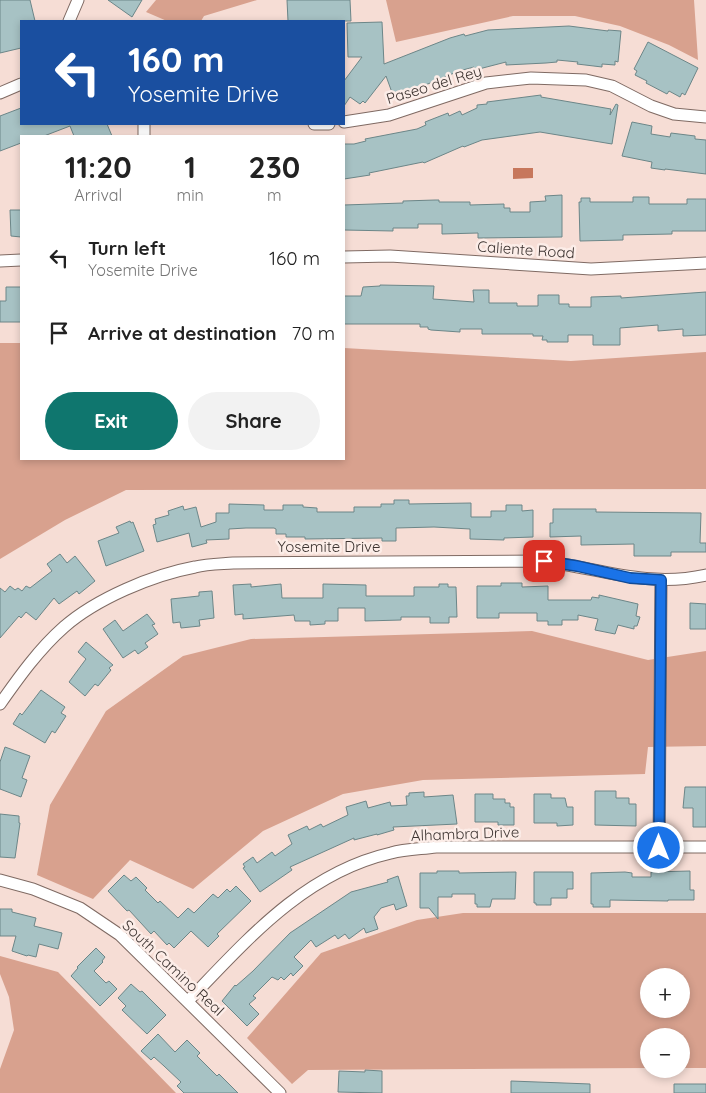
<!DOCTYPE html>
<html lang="en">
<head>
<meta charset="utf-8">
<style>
  :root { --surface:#fff; --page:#f2f2f2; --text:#222; --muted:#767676; --accent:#0f766e }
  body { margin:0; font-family:Quicksand,sans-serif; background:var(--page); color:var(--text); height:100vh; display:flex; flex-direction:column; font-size:19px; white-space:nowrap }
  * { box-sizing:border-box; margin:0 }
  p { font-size:16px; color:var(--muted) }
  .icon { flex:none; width:28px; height:28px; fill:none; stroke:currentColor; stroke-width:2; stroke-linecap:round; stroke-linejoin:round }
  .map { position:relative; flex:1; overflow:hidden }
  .details { position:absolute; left:20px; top:135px; width:325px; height:325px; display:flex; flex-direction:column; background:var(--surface); border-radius:0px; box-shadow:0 2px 8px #0003 }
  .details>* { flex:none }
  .banner { position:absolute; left:20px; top:20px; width:325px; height:105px; border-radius:0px; box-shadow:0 2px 8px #0003; background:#1a4fa0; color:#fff; overflow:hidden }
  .fabs { position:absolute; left:640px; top:968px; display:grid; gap:10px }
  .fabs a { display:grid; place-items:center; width:50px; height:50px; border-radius:50%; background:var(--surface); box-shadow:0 2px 8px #0003; font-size:25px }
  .pin { position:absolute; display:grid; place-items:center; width:42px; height:42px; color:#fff; margin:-21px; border-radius:10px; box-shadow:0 2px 8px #0006 }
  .me { position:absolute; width:55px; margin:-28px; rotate:0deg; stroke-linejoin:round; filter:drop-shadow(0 0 4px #0008) }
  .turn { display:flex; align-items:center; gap:18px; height:105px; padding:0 25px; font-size:22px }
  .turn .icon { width:65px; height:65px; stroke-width:2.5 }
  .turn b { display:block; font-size:35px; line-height:42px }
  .eta { display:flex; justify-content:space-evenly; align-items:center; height:85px; text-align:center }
  .eta b { font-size:30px; font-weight:800; line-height:35px }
  .primary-button { display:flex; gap:10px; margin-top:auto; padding:10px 25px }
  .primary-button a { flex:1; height:58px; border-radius:30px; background:var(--accent); color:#fff; font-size:20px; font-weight:800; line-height:58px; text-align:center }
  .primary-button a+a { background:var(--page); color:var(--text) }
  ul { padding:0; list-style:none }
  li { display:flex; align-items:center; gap:15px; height:75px; padding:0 25px }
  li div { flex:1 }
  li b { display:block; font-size:19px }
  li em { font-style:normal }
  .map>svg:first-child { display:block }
</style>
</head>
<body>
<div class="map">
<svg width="706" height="1093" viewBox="0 0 706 1093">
  <rect width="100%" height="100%" fill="#f6ddd5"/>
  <path fill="#d8a18e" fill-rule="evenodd" d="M156,0H257L204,16L201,21H167L146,12Z
    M386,0H694L698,60L669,45L620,26L575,16H513L396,42Z
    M0,343H21V459H344V348L571,361L706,352V489L126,490L65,520L0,559Z
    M532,631L648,660L706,651V746L648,747L645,774L423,780L343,794L263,831L193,889L130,860L93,899L37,875L50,805L106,711L183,656L251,639Z
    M463,913H706V1068H681V1036H649V1068L308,1070L292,1084L247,1038L321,953L417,920ZM649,976H681V1009H649Z
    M0,956L58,972L176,1093H0V1069L14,1030L9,997L0,974Z"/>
  <path fill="#c7775c" d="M513,168H533V178L513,179Z"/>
  <path fill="#a7c2c4" stroke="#6c8688" d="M0,0H30L35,21H21V48L0,53Z
    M108,0H142L132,17Z
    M287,0H350L351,21H288Z
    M382,22L384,64L450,38L464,34L465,36L488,30L569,26L608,31V30L621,31L618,62L615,61V65L602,64V67L577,64L578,62L557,60V62L546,63L506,65V62L475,70L474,67L459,71L394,98L386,76L365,103L363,101L360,104L350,97L344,106V81L362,57H348L347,23Z
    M648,42L698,68L685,95L682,93L680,97L669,91L667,94L646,83L647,81L635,75L637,71L634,69Z
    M541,95V97L611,109L610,115L616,104L618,105L612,144L540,132L482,140L464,147L463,146L424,163L423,162L369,173L370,175L344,179V144H354L366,141L365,139L417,129L426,125L425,122L448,113L449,116L460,111L462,115L477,108V105L487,104V102Z
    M21,108V124H107L112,136H74L70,126L44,136H21V143L0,151V116Z
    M632,122L652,126L651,134L670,137L671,133L695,136V139L706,140V174L665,169V170L651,168L652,162L622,156Z
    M562,195V237L478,238V233L442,234V224H418V228H393V231L344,230V205L403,203V201L435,200H439V202H470V205L504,204V208H510V212H530V202L546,201L545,196Z
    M633,197H649V204H687V199H706V231H672V234L623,235V240L580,241L579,202H581V198H590V202H633Z
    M10,210H21V237L11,236Z
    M380,285L434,286L433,299L474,302L473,290H489V303H517V306H538V295H559V304H569V307H591V297L621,296V298L706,292V335L683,336V329L658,331V325L620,328V345H593V335H568V342H547V340H542L543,336H533V334H482V329H460V332L431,330L428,329V327H420V324H344V296H361L363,287L380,286Z
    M6,287H21V322H0V301H6Z
    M394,500H409V504L471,503V517H491V511H506V505H522V511L533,510V537L504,538V540L470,539V529L434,527L396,528V541H382V538L305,539V537H286V534H276V529L274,528H246L229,529V539L206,540L207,543L192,547L189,533L157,542L153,525L156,524L155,519L169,515L168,511L183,506L184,510L196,507L201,527L216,522V513H229V504L264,505V510H283V505H303V507L317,508V512H354V507H381V504H394Z
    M553,509H596V512L701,513L700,543H706V552H671V556H634V544L581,545V536L550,537V523H553Z
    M130,521L131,523L133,522L144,551L106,566L98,541L119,533L116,527Z
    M60,554L67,563L75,556L95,581L79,594L77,591L59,604L54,598L36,620L26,612L21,618L19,616L0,638V588L5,592L10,586L15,590L18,588L22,591L26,586L30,588L52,571L47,564Z
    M501,583H522V587L548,586V600H591L592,597L599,598V595L638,604L636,616L640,617L637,626H634V629L618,625L615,634L595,630L598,619L578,615V620H562V625H548V621H537V613H499V618H477V586H501Z
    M251,584V587L281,584L282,598H323V584L366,585V596H414V587H439V584H448V587H456L457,617H449V623H430V617H401V620L365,621V608H338V621H325V624L310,625V621H295L294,615L243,619V614L235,615L233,585Z
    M212,591L214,618L199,620L200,626L181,628L180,622L173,623L171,599L199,596V592Z
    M690,603L706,604V629H690Z
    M147,614L155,624L152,625L158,634L145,643L148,647L138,654L135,650L123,658L103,629L115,620L123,631Z
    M86,642L113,665L109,668L111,670L98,686L95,684L85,696L69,682L86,659L78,652Z
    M41,690L65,707L61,713L66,716L55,733L52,731L45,743L13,724L20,713L22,715Z
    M5,747L30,756L22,778L27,780L21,797L0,789V762Z
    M685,787H706V827H693V808H683Z
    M595,791H616V798H629V804H636V826L595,825Z
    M424,792V797L453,795L457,824L393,827L394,830L377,835V834L354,840V838L290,867L292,870L260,892L243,868L245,867L243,864L253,857L257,863L272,852L275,856L292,844L288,835L307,826L309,830L321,824L323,827L348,815L346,807L366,801L368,808L390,802L391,806L407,805L406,796H409V793Z
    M475,794H493V799H505V803H510V807H514V825H498V822H475Z
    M534,794H551V798H565L567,807H573V825L557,826V823H534Z
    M0,814L19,816V823H20L15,858L0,857Z
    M437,871H459V873L516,872L515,899H492L490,907H477V904H475V894H452V897H438V919L429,908H420V873H437Z
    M690,871V890H694V900H668V901L610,900V907H593V904H591V873L625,872L632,873V877H651V872Z
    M534,872H573V889H567V898H551V905H536V903H534Z
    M124,875L131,881L136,877L147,888L145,890L158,903L160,901L178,918L188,908L194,913L213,894L218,898L227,889L230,892L236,886L251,901L217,934L219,936L208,947L191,931L174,948L169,943L167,945L154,931L151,934L129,910L127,911L108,891Z
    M398,876L407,906L396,910L394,904L381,908L374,917L378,929L366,933L364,928L349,939L345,934L338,939L335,935L316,947L311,940L294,957L303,966L293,976L291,973L284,980L281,977L278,980L272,977L253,996L256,998L249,1004L259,1014L247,1026L222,1001L235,985L236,986L253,971L290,933L351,892L388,882L387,880Z
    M0,909H12V912L36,918L34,926L62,933L58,949L39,944L36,957L28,955L27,956L12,951L16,936H0Z
    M96,948L105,957L102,961L103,962L94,971L106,983L109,981L117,989L100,1006L71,976L78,968L77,967Z
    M131,984L140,992L142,991L166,1015L147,1034L122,1010L126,1006L118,998Z
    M158,1034L175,1052L187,1040L200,1053L197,1056L217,1076L219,1074L238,1093H184L177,1086L181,1082L164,1066L154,1057L151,1060L141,1051Z
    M365,1070L382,1071V1093L338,1092L339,1071L365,1072Z
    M511,1081L590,1084V1093H511Z
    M674,1084H706V1093H674Z"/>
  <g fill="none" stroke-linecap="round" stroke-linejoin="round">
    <defs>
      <path id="street" d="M69,21L78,0
        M0,93L21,84
        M344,122L389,115L486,83L531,78L586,80L612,86L651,106L674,114L706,117
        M314,124H329
        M144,136V124
        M344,257L390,256L591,269L706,263
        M0,261L21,260
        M0,704C19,677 39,649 64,627C96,599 152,575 195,567C207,564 220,564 233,563L544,561C601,569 648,588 706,575
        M659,848L661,580
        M0,880L33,889L80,908L120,935L280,1093
        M188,1001C247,940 304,873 391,853C405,849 421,849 436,847H706"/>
    </defs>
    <use href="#street" stroke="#7f6a63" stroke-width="13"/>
    <use href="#street" stroke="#fff" stroke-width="11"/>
  </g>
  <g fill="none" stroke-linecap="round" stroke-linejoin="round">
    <defs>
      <path id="route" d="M544,561L577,566L630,578L661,580L659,848"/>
    </defs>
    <use href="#route" stroke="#114b97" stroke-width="12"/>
    <use href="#route" stroke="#1a73e8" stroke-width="9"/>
  </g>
  <g text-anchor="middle" stroke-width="5" stroke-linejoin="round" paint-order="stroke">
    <g font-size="15" fill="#3c3330" stroke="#fcede8">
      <text transform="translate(434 85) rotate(-17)" y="5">Paseo del Rey</text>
      <text transform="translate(526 250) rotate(4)" y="5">Caliente Road</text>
      <text x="329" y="552">Yosemite Drive</text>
      <text transform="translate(465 834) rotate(-2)" y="5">Alhambra Drive</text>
      <text transform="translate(173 968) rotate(43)" y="5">South Camino Real</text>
    </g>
  </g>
</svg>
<div class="fabs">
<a>+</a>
<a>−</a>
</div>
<div class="pin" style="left:544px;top:561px;background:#d93025"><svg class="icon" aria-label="arrive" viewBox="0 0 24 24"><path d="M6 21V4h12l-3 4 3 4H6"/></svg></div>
<svg class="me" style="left:659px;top:848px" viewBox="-20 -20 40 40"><circle r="17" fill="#1a73e8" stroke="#fff" stroke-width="3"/><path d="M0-11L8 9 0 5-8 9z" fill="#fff"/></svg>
<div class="banner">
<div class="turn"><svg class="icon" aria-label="left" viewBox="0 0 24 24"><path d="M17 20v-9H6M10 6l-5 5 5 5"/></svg><div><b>160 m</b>Yosemite Drive</div></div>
</div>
<section class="details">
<div class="eta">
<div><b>11:20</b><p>Arrival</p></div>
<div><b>1</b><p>min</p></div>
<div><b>230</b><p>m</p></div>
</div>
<ul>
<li><svg class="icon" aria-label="left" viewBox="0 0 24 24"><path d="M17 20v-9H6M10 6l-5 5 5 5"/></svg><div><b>Turn left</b><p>Yosemite Drive</p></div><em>160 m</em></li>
<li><svg class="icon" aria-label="arrive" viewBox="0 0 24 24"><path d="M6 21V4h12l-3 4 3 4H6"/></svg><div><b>Arrive at destination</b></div><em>70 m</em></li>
</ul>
<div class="primary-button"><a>Exit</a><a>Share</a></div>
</section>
</div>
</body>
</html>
